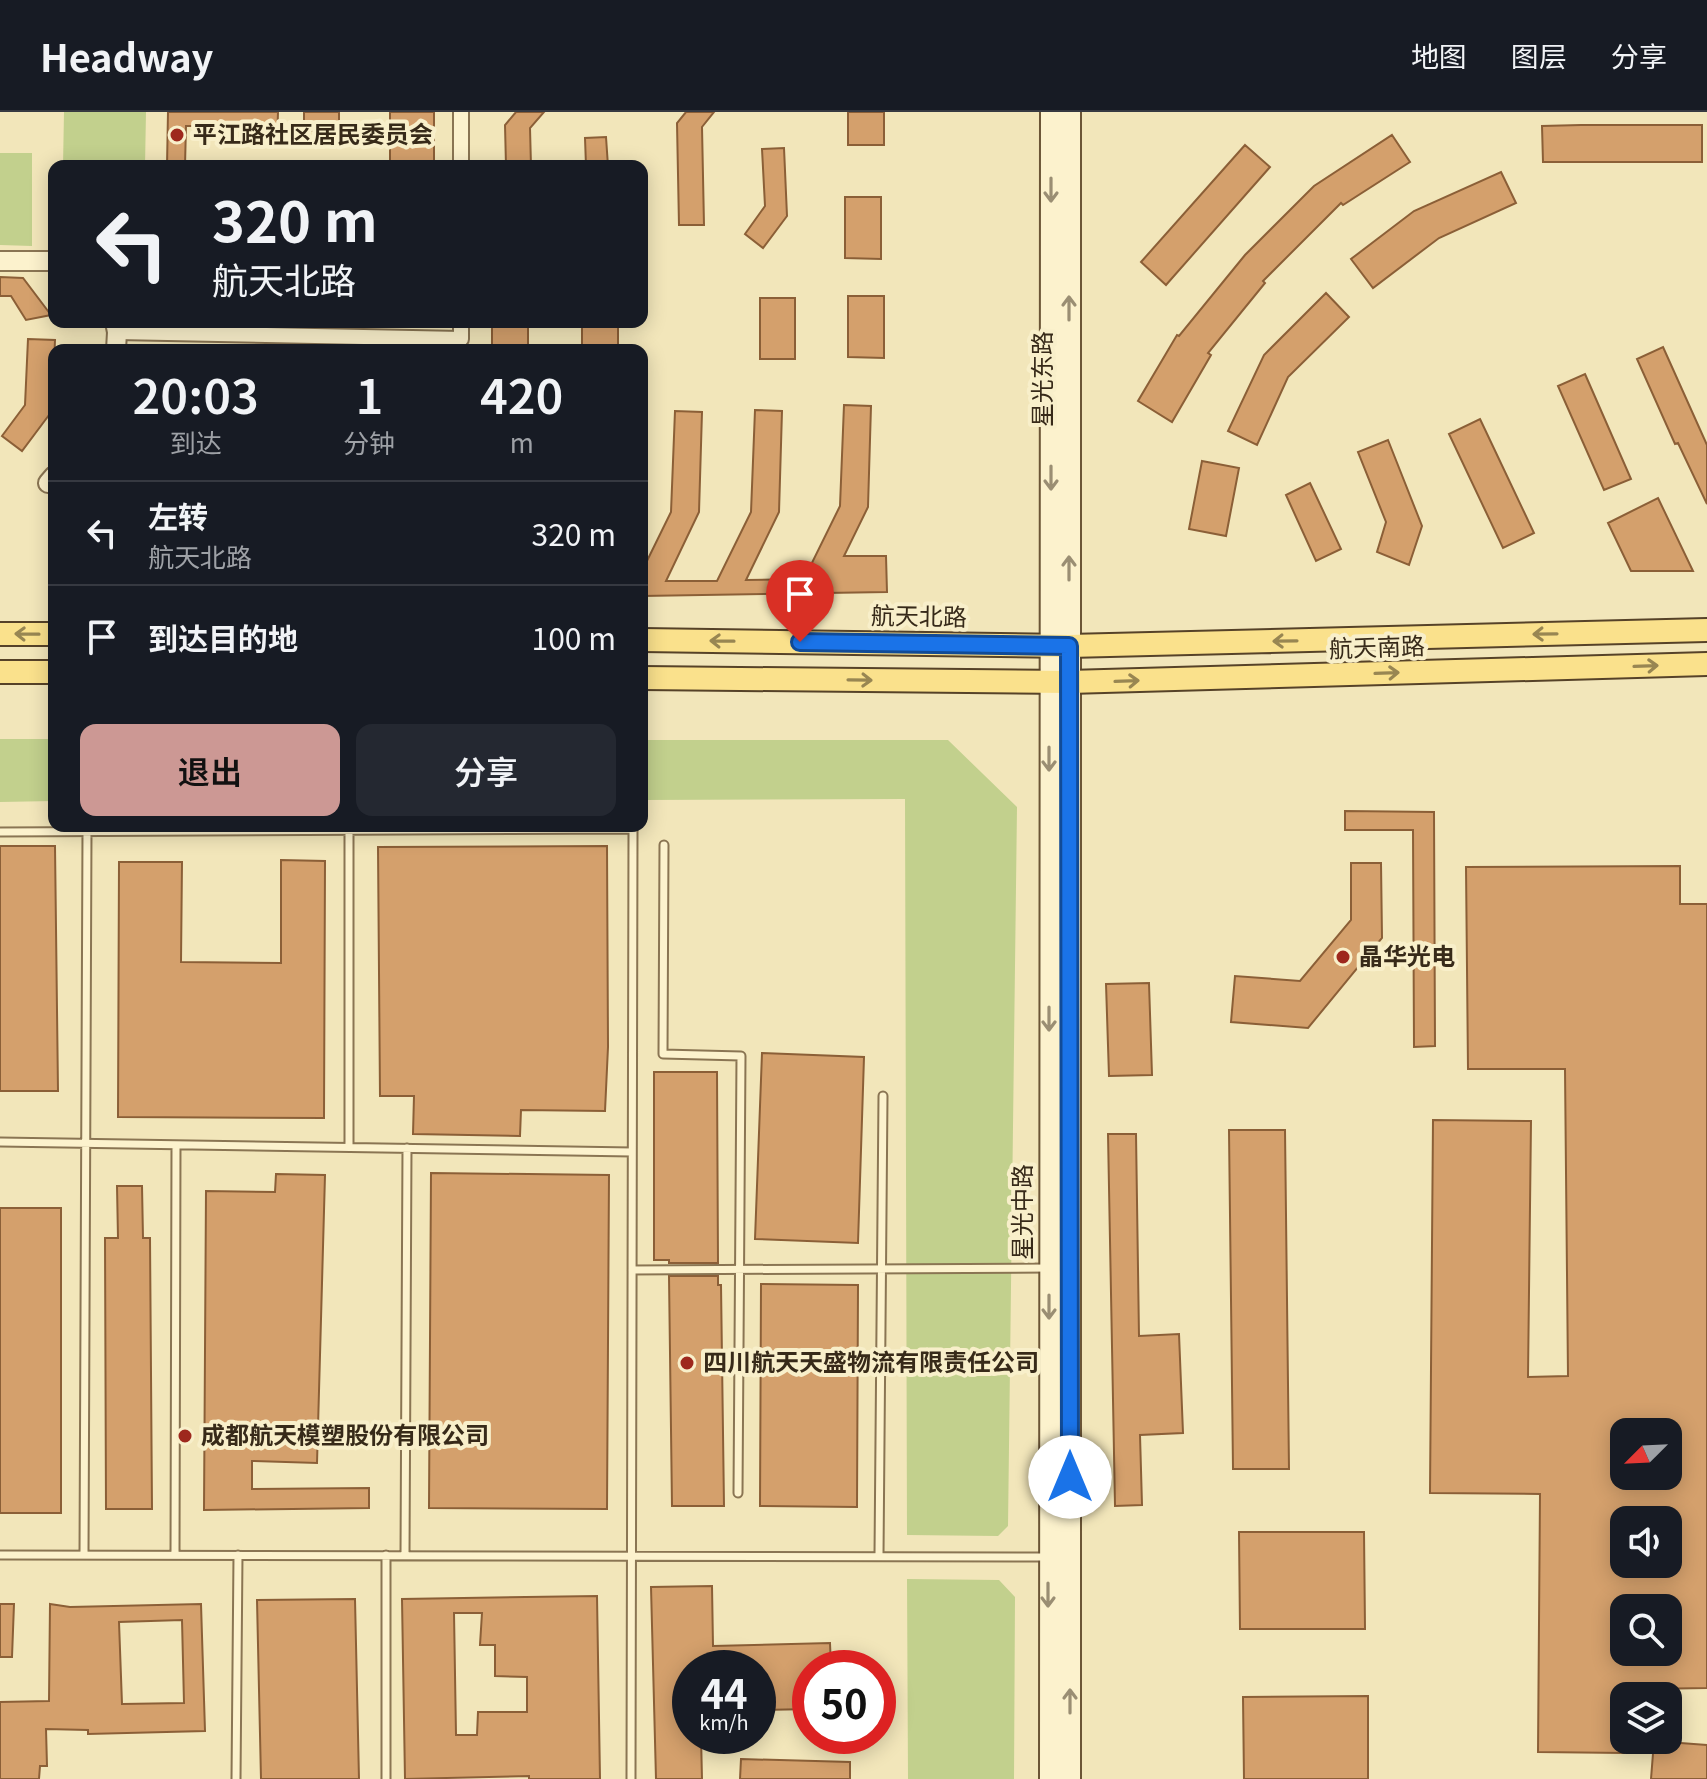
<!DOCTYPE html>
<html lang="zh">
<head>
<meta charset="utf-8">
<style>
  :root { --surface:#171b24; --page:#242831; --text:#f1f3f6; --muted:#9ea1a6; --line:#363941; --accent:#cc9894 }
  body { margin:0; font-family:Georgia,"Noto Sans SC",serif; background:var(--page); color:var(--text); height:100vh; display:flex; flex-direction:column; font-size:30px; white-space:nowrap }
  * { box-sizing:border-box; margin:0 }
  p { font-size:26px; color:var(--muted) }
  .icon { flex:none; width:44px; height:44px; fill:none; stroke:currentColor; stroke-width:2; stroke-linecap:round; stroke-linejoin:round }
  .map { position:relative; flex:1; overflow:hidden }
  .panel { position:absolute; left:48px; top:232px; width:600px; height:488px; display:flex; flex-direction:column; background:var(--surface); border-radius:16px; box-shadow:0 4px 20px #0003 }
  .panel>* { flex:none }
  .top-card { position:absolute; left:48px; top:48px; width:600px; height:168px; border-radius:16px; box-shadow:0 4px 20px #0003; background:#171b24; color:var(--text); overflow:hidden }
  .needle { width:52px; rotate:246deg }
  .buttons { position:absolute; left:1610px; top:1306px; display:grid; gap:16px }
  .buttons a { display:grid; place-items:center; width:72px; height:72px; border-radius:16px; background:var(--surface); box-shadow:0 4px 20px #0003; font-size:40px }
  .speed { position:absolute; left:672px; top:1538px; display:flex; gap:16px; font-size:40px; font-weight:700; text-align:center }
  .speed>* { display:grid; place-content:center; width:104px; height:104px; border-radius:50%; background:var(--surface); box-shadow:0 4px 20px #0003; line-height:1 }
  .speed small { font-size:20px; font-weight:400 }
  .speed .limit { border:12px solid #d22; background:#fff; color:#111 }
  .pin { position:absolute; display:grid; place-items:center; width:68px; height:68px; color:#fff; margin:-82px -34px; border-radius:50% 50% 50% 0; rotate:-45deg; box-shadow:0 0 8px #0007 }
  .pin .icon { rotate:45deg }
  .me { position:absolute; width:88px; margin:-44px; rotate:0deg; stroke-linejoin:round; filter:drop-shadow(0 0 6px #0008) }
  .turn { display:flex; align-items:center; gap:28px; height:168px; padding:0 32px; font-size:36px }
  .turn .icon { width:104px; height:104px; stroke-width:2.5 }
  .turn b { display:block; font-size:56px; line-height:68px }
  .eta { display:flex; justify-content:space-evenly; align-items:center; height:136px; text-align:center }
  .eta b { font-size:48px; font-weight:600; line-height:56px }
  .button { display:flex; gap:16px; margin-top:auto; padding:16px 32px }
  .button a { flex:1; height:92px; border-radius:16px; background:var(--accent); color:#111; font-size:32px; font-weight:600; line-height:92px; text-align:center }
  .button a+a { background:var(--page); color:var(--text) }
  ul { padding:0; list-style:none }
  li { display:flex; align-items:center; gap:24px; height:104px; padding:0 32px; border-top:2px solid var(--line) }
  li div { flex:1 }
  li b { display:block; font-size:30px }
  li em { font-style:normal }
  header { display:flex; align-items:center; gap:48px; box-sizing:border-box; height:112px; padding:0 40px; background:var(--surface); border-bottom:2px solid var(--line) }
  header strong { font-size:38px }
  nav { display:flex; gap:44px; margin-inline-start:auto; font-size:28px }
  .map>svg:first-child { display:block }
</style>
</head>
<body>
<header>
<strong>Headway</strong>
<nav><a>地图</a><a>图层</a><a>分享</a></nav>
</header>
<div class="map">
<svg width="1707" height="1667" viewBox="0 0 1707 1667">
  <rect width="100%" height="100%" fill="#f2e6ba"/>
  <path fill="#c2d08d" d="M64,0H146L145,54H63Z
    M0,41H32V134L0,133Z
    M0,627H54V689L0,690Z
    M642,628H948L1017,695L1008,1414L998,1424L907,1423L905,687L642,688Z
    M907,1467L999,1468L1015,1485L1014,1667H908Z"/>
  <path fill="#d4a06c" stroke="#8b5f37" stroke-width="2" fill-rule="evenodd" d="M168,0H278L277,32H262V14H186L185,54H167Z
    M304,0H339V18L304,19Z
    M390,0H434V54H390Z
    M516,0H544L530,16L531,54H506L505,13Z
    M686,0H714L702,15L704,113H679L677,11Z
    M848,0H884V33H848Z
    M1581,13H1702V50H1543L1542,14Z
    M1392,23L1410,50L1343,93L1341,91L1263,169L1265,171L1208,241L1211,243L1172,310L1138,289L1177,223L1179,224L1245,143L1314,74Z
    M606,25L608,54H586L585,26Z
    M1245,33L1270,55L1166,173L1141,150Z
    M784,36L787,104L763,136L745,122L765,94L762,37Z
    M1501,60L1516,91L1439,126L1373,176L1351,147L1414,99Z
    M845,85H881V147L845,146Z
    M0,165L23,166L51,203L26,208L11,184H0Z
    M1326,181L1349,205L1288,265L1257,333L1228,319L1264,243Z
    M848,184H884V246L848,245Z
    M760,186H795V247H760Z
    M492,210H528V238H492Z
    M582,210H618V238H582Z
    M28,227L55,228L52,299L22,339L2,324L25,293Z
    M1663,235L1707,333V392L1678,331L1675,332L1637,247Z
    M1585,262L1631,367L1604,378L1558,274Z
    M844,293L871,294L868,395L844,444H886L887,480L642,484V459L671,400L675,299L702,300L699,400L666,469H717L751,400L755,298L782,299L779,400L746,468L804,467L840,394Z
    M1480,307L1534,421L1503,436L1449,322Z
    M1388,328L1422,414L1409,453L1377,440L1386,410L1358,340Z
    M1202,349L1239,356L1226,424L1189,417Z
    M1310,371L1341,437L1316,449L1286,383Z
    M1658,386L1693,459H1631L1608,411Z
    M1345,699L1434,700L1435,934L1414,935L1413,718H1345Z
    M0,734H55L58,979H0Z
    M607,734L608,935L605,999L521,998L520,1024L413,1022L414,984H380L378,735Z
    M281,748L325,749L324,1006L118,1005L119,750H182L181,850L281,851Z
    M1351,751H1381L1382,826L1308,916L1231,910L1235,864L1300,869L1351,808Z
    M1680,754V792H1707V1576L1647,1577V1584H1624V1641L1538,1640L1540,1382L1430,1381L1433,1008L1531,1009L1528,1265L1568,1264L1565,957H1468L1466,755ZM1624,1320H1668V1364H1624ZM1624,1408H1668V1452H1624ZM1624,1496H1668V1540H1624Z
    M1149,871L1152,963L1109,964L1106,872Z
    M762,941L864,945L858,1131L755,1127Z
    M654,960H717L718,1151H669V1148H654Z
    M1229,1018H1285L1289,1357H1233Z
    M1108,1022H1136L1139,1224L1179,1222L1183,1321L1140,1323L1142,1393L1115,1394Z
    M431,1061L609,1063L607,1397L429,1396Z
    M276,1062L325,1063L317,1351L252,1349V1377L369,1376V1396L204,1398L206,1079L275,1080Z
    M117,1074H142L143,1126H150L152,1397H106L105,1126H118Z
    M0,1096H61V1401H0Z
    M669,1164H718V1173H721L724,1394H672Z
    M761,1172L858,1173L857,1395L760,1394Z
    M1239,1420H1364L1365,1517H1240Z
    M712,1474L713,1534L830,1531L831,1556H810V1597L758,1598V1556H690V1624H701L702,1667H656L651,1475Z
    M597,1484L600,1667H529V1664L405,1667L402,1487ZM454,1501H482L480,1533H495V1564L527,1565V1600H478L477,1623H456Z
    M355,1487L359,1667H261L257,1488Z
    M0,1492H14L12,1545H0Z
    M50,1492L70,1495L201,1492L205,1619L88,1622V1618L46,1617L47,1654H40L39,1667H0V1590L49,1589ZM182,1508L184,1591L122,1592L119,1510Z
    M1368,1584V1667H1244L1243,1585Z
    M1654,1629L1707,1633V1667H1651Z
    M741,1647L850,1650V1667H740Z"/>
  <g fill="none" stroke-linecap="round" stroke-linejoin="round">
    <defs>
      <path id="service" d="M0,720L633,717L631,1667
        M664,733L663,942L741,944L738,1381
        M0,1030L632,1040
        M349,1035V718
        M632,1158L1050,1156
        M0,1443L1046,1445
        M84,1443L87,719
        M175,1443L176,1033
        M405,1443L407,1036
        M879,1443L883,984
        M236,1667L238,1443
        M386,1667V1443"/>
      <path id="minor" d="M461,0V54
        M117,220L461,227V210"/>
      <path id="tertiary" d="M0,149H54
        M115,210L117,220L116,238
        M48,371L54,364"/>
      <path id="secondary" d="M1070,0V1667
        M1050,1667L1051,0"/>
      <path id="primary" d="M0,522H54
        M642,528L1069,534L1707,518
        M0,560H54
        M642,566L1069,570L1707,552"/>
    </defs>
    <use href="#service" stroke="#8a7553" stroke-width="11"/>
    <use href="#minor" stroke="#8a7553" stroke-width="18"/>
    <use href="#tertiary" stroke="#8a7553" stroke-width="22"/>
    <use href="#secondary" stroke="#6b5536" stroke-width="24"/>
    <use href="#primary" stroke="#564228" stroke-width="26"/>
    <use href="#service" stroke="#fcf2cd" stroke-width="7"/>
    <use href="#minor" stroke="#fcf2cd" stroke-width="14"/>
    <use href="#tertiary" stroke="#fcf2cd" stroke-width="18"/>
    <use href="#secondary" stroke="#fcf2cd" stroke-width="20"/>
    <use href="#primary" stroke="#fae18c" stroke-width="22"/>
  </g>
  <defs><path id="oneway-shaft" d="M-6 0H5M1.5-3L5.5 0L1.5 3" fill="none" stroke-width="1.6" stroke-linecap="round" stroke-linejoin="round" transform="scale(2)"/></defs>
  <g stroke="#9a8e73">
    <use href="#oneway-shaft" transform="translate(1051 78) rotate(90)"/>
    <use href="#oneway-shaft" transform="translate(1069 196) rotate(-90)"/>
    <use href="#oneway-shaft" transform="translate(1051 366) rotate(90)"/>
    <use href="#oneway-shaft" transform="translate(1069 456) rotate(-90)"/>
    <use href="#oneway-shaft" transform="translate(1049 647) rotate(90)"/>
    <use href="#oneway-shaft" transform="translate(1049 907) rotate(90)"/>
    <use href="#oneway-shaft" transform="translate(1049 1195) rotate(90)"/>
    <use href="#oneway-shaft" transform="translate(1048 1483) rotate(90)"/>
    <use href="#oneway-shaft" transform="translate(1070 1589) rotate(-90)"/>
  </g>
  <g stroke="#988652">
    <use href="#oneway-shaft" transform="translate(27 522) rotate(-179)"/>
    <use href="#oneway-shaft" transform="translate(1545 522) rotate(179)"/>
    <use href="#oneway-shaft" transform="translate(722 529) rotate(-179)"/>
    <use href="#oneway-shaft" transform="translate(1285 529) rotate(179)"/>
    <use href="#oneway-shaft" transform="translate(1646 554) rotate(-2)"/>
    <use href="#oneway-shaft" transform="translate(1387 561) rotate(-2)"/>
    <use href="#oneway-shaft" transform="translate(860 568) rotate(1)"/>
    <use href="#oneway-shaft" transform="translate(1127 569) rotate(-2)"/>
  </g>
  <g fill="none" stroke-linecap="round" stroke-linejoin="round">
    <defs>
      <path id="route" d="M800,530L1069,534L1070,1365"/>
    </defs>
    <use href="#route" stroke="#114b97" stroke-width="20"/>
    <use href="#route" stroke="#1a73e8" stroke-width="14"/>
  </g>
  <g fill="#9e281d" stroke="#f8efca" stroke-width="3">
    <circle cx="177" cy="23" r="8"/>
    <circle cx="1343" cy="845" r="8"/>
    <circle cx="687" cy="1251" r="8"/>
    <circle cx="185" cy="1324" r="8"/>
  </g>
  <g text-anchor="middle" stroke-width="8" stroke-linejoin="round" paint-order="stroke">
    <g font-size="24" font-weight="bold" fill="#372a19" stroke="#f8efca" text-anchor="start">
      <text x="193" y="31">平江路社区居民委员会</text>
      <text x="1359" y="853">晶华光电</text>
      <text x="703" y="1259">四川航天天盛物流有限责任公司</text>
      <text x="201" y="1332">成都航天模塑股份有限公司</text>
    </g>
    <g font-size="24" fill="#372a19" stroke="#f8efca">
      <text transform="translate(1043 267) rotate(-90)" y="8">星光东路</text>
      <text transform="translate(919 505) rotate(1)" y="8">航天北路</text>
      <text transform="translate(1377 536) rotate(-2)" y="8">航天南路</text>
      <text transform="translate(1023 1100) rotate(-90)" y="8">星光中路</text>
    </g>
  </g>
</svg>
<div class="buttons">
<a><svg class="needle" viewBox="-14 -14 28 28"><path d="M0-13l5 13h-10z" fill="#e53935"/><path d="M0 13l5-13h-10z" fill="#9ea1a6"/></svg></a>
<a><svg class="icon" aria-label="sound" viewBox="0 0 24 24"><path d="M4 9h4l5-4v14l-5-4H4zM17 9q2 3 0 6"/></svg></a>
<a><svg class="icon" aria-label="search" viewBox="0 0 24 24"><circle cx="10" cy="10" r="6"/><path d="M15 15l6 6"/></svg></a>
<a><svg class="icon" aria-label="layers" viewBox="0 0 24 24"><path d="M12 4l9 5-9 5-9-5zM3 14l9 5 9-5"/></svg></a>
</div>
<div class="speed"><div>44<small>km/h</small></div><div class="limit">50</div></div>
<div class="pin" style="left:800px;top:530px;background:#d93025"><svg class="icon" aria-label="arrive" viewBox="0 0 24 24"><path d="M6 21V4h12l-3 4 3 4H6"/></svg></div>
<svg class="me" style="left:1070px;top:1365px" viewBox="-20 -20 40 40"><circle r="19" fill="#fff"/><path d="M0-13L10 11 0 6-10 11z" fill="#1a73e8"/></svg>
<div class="top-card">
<div class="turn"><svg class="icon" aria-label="left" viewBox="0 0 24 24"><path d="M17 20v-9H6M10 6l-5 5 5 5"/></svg><div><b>320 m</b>航天北路</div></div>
</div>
<section class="panel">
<div class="eta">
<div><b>20:03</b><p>到达</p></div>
<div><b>1</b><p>分钟</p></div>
<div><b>420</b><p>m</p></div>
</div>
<ul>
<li><svg class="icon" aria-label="left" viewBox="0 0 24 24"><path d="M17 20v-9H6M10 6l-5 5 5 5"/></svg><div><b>左转</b><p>航天北路</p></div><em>320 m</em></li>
<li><svg class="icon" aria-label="arrive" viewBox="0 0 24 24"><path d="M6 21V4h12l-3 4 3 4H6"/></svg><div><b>到达目的地</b></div><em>100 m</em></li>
</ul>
<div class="button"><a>退出</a><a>分享</a></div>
</section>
</div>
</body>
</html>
